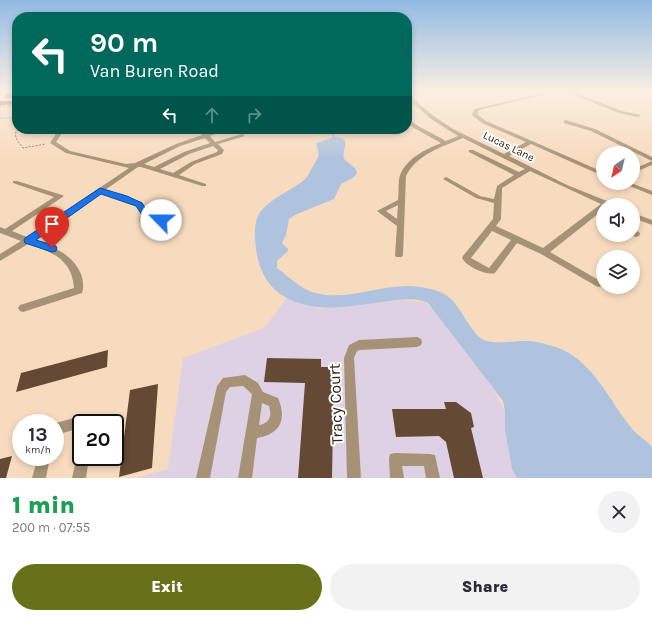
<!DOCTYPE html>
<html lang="en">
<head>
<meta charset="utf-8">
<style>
  :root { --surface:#fff; --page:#f2f2f3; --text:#2b2b33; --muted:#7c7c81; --accent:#66711a }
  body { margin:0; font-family:Karla,sans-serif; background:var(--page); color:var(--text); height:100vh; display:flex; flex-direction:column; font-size:15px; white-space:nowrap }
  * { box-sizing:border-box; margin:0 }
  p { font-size:13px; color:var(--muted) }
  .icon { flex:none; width:22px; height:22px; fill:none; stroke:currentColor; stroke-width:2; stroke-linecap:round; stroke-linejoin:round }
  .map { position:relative; height:478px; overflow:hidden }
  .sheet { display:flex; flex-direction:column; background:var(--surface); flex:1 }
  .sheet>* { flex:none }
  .guide { position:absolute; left:12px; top:12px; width:400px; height:122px; border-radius:16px; box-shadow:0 2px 6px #0003; background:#00695c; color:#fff; overflow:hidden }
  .needle { width:26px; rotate:215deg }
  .buttons { position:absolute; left:596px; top:146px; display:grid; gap:8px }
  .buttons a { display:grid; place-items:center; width:44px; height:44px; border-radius:50%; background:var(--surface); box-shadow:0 2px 6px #0003; font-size:20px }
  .speed { position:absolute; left:12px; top:414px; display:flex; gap:8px; font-size:20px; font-weight:700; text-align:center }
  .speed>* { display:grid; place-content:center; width:52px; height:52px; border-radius:50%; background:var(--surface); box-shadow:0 2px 6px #0003; line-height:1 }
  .speed small { font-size:10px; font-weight:400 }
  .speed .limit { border:2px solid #111; border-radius:6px; background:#fff; color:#111 }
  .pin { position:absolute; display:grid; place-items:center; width:34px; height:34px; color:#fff; margin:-41px -17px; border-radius:50% 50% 50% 0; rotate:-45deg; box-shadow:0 0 4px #0007 }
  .pin .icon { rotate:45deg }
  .me { position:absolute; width:44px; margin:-22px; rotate:293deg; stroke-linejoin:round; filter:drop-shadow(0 0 3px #0008) }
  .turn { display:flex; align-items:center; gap:14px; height:84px; padding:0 12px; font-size:18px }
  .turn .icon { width:52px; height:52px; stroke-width:2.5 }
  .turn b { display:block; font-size:28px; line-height:34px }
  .lanes { display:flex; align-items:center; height:38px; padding:0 12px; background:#0003; justify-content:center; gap:20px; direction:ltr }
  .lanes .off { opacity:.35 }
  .round { display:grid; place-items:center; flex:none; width:42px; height:42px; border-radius:21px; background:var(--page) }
  .overview { display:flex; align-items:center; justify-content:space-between; height:68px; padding:0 12px }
  h1 { font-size:24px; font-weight:800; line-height:30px; color:#1e9e55 }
  .cta { display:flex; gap:8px; margin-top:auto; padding:8px 12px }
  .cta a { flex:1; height:46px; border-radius:24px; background:var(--accent); color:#fff; font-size:16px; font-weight:800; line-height:46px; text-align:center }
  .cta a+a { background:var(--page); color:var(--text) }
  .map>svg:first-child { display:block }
</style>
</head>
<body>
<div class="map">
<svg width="652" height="478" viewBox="0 0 652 478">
  <rect width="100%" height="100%" fill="#f7dbbf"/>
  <path fill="#dfd1e4" d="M287,298L300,304L320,308L400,300L425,302L433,309L492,387L505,412L522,478H136L168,469L183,358L264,328Z"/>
  <path fill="#b0c3de" d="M334,137C354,138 341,148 344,159L355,168L357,173L354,177L341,184L334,199L297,214L289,219L286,235L282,243L288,249V251L277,261V268C289,277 301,289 315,293C350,302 386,281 421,287C453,293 453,300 470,326C474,331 477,336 482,339C495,346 514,340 527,341C534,341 542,343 548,345C592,354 608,401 634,431C640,437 647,441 652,447V478H517L512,469L505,429V412L503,401L428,303C416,297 402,300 389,301C355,305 317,315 285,297C270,289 260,272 257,255C255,244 253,227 258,216C266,200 291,191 304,180C308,177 309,172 312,168C319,156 320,156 316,143Z"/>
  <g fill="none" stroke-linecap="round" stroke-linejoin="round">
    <path stroke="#b0c3de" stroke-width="1.5" d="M0,118H17
      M326,129L333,135L335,140"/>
  </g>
  <path fill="#644935" d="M9,91H17V93L14,97L3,98Z
    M0,101H17V104L0,105Z
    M108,350L107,367L16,392L21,373Z
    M267,358L321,359V367H334L332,478H298L305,383L264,382Z
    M158,384L152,468L119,477L130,390Z
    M444,402H456L471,413L474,427L471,428L483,478H454L446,442L439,436L396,437L392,409H446Z
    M12,456L6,478H0V459Z"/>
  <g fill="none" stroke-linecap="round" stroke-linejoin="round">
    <path stroke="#887663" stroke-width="1" stroke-dasharray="2 1.5" stroke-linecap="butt" d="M0,106H17
      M18,129L15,134L17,140L23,148L46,144"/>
    <path fill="#a69377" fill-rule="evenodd" d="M552,91H559L483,109L478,111V115L486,121L603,172V176L531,144L509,156L567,185L612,203L613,205H603V210L550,252L602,282V286L599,287L596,286L541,254L517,243L495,273C486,276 466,266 462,258L463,256L493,219L494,203L476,198L443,179L446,177L448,178L480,196L494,199L497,186L514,175L469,152V150H473L519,172L525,169L463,138C442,147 417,154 406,176L403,255L402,257H396L395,255L397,226L377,211L398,200C399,192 398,182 400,175C407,158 426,149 441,143L414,128L407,123V118L418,126L446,141L458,136L431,119L407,98V94L435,117L453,129L504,154L526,142L482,123L472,115L474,109ZM530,171L601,204L543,248L496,226L501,219L502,188ZM398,205L397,219L386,211ZM492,231L511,240L489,268L471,258Z
      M564,91H570L622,111L641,115L638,117L619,113Z
      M566,120L595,129L652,157V161L591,131L564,123V121Z
      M59,129H65L56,142L70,151L126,164L135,163L176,144L202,135L196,129H202L207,133L221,129H229L210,136L215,142L242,134L245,136L218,144L224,150L222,154L195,164L179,175L206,184V186H202L141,167H138L105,190L142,202L147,211L159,212L164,215L165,220C157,228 147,229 139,221L141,213L136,206L101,193L34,240C54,247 75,255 82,277C83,282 84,288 82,293L23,312L20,311L18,308L20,305L74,288C72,259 52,252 28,244L0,261V254L21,241L0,233V227L5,229L54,197L13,183V181H17L62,195L64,196L12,231L27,237L129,168L66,153L50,143ZM205,138L210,143L184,152L154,167L144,164L180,146ZM213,146L218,150L217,152L191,162L173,173L160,169L189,154ZM148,216H154L157,219C154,221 151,223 147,220Z
      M652,161V165L640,170L633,176V170L636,168Z
      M622,183H631L652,191V195Z
      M633,213L652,220V225L633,218Z
      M633,230L639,232L640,234L639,236L636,237L631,235H633Z
      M417,337L421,339L422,342L421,345L417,347L360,350L357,351L354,358L361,478H347L344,358L349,345L359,340Z
      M245,375L258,383L263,392L278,398C287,419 281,434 257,438L252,478H238L252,394L243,386L230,387L226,392L210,478H196L217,386L223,378ZM262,403L269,406C272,416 270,423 259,425Z
      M90,414L94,416L96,420L95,423H81V428L55,435V423Z
      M81,451V457H89L86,478H72L78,452Z
      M395,453L430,454L435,455L440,478H426L424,466H402L404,478H390L389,459L390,454Z
      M38,457H50L46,478H32Z"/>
  </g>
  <linearGradient id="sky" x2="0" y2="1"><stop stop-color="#91bae4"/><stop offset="0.58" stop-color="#fbefe2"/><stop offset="1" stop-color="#fbefe2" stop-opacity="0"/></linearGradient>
  <rect width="652" height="158" fill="url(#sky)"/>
  <path fill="#1a73e8" stroke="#114b97" d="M100,188L127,196L142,203L147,211C155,211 163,211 165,220L164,221H158L154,217L142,215L136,206L101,194L36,240L56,246L57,248L56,251L52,252L25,243L24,240L25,238Z"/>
  <g text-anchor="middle" stroke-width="4" stroke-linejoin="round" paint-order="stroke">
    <g font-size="11" fill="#2c2217" stroke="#fff">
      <text transform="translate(509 146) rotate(26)" y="4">Lucas Lane</text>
    </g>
    <g font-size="16" fill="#2c2217" stroke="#fff">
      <text transform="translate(335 404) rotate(-92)" y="6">Tracy Court</text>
    </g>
  </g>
</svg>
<div class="buttons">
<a><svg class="needle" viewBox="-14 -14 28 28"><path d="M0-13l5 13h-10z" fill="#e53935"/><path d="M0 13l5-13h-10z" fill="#7c7c81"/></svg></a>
<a><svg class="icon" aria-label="sound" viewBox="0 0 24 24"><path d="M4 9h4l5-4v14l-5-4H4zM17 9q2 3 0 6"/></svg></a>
<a><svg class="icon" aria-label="layers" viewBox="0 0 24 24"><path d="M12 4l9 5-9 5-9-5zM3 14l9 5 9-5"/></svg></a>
</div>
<div class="speed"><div>13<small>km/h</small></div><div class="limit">20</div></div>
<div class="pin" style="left:52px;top:248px;background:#d93025"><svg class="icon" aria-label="arrive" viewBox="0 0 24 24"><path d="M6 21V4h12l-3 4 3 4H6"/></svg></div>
<svg class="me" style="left:161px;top:220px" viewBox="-20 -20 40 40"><circle r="19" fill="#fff"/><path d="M0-13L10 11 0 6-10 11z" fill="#1a73e8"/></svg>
<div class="guide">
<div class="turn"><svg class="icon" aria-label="left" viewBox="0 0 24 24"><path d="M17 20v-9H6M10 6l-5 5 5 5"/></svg><div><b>90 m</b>Van Buren Road</div></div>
<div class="lanes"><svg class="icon" aria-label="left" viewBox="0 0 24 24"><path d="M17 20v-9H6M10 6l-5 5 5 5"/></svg><svg class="icon off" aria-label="ahead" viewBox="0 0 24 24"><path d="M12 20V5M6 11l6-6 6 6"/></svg><svg class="icon off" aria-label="right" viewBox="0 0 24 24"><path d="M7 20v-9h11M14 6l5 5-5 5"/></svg></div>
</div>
</div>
<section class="sheet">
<div class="overview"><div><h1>1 min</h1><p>200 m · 07:55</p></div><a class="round"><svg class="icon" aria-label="close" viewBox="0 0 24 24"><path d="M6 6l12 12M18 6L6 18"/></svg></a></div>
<div class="cta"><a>Exit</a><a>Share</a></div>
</section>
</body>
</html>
